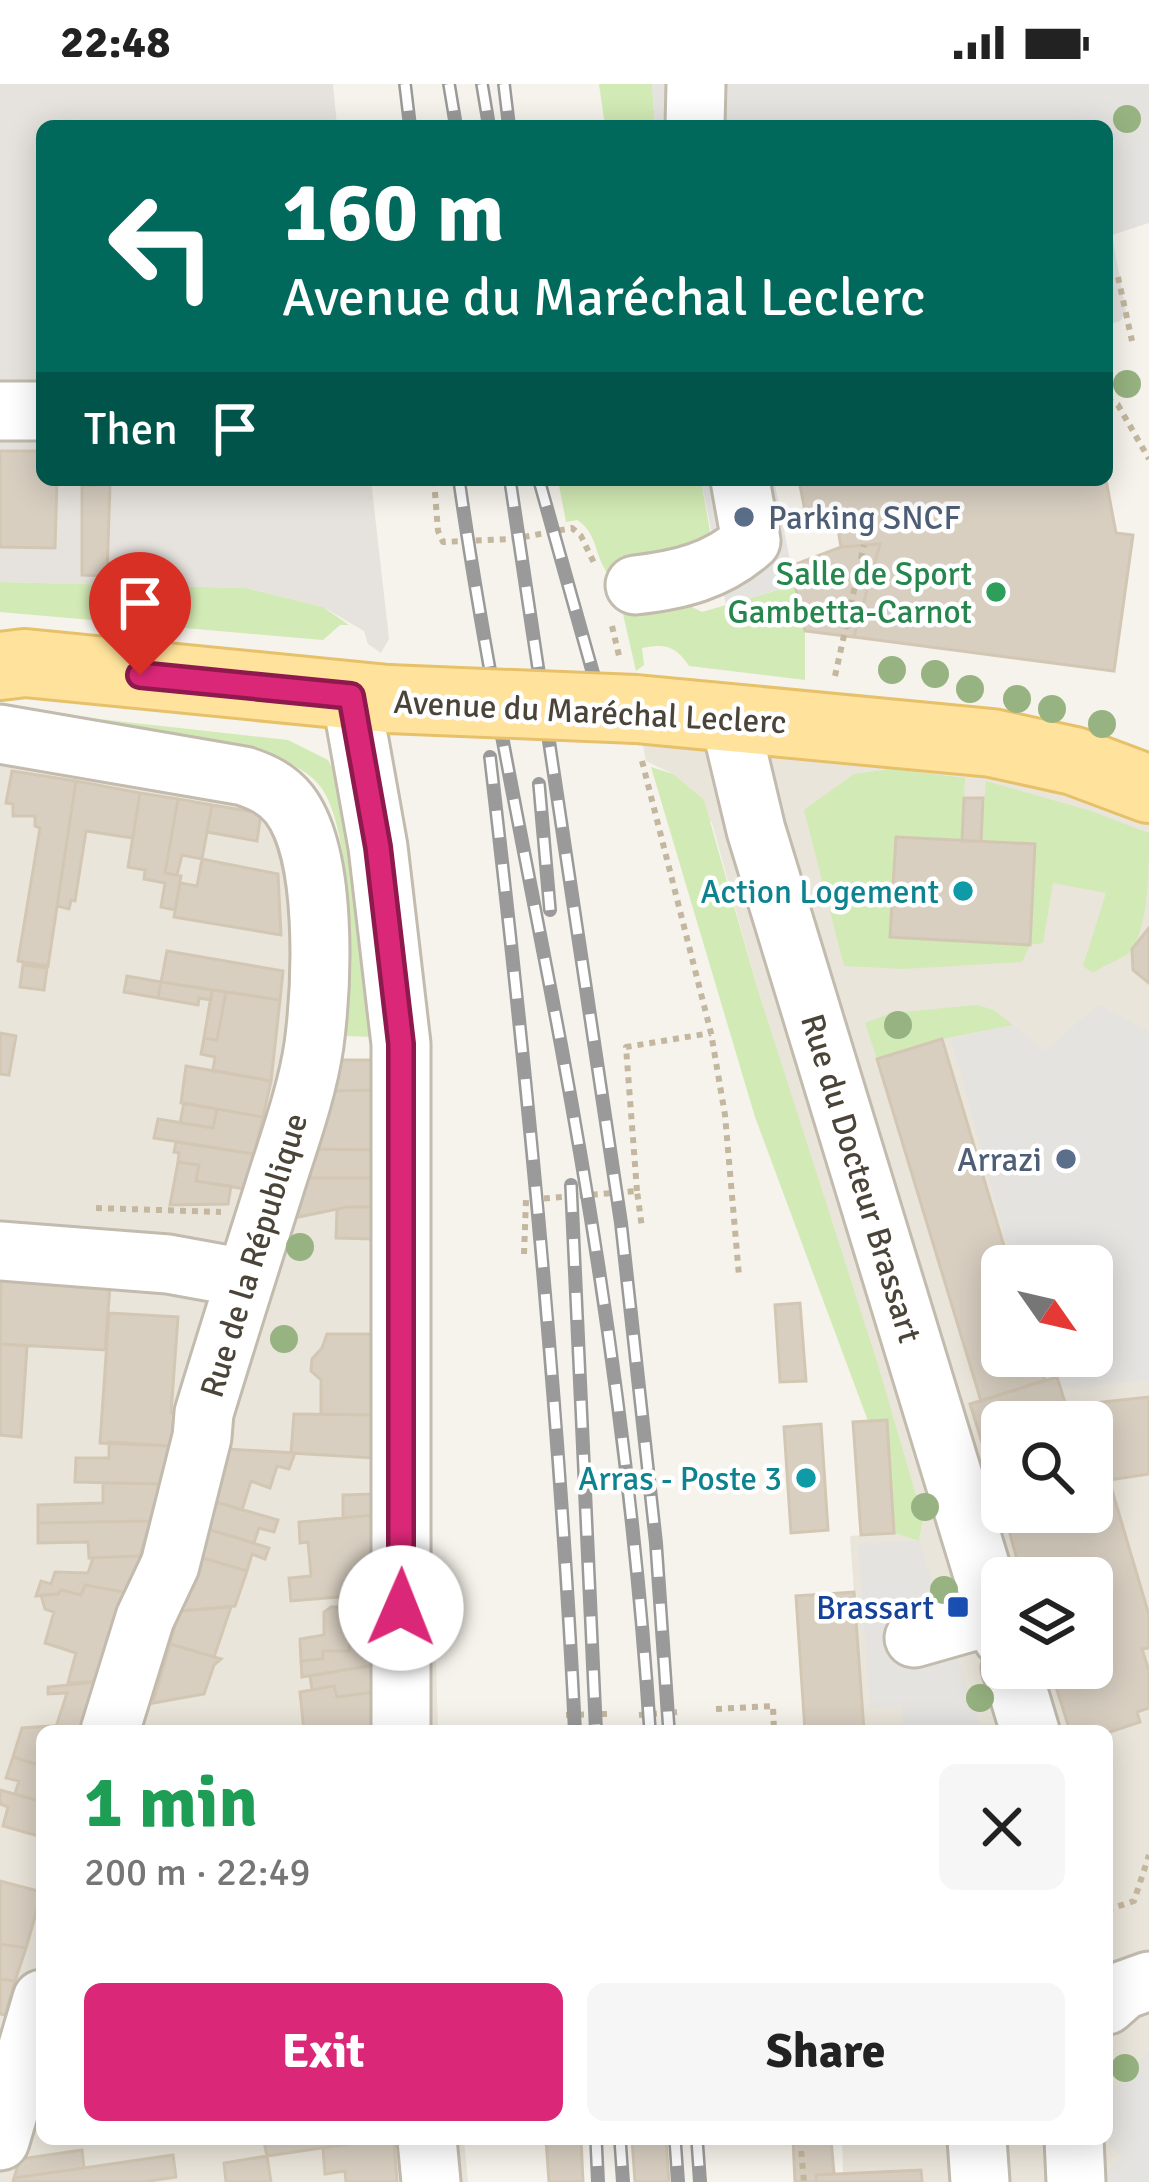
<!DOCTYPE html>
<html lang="en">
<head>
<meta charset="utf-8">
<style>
  :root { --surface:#fff; --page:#f6f6f6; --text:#222; --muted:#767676; --accent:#db2777 }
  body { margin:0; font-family:Signika,sans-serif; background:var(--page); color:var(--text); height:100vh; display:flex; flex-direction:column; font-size:45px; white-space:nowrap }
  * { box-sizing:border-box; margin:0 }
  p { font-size:39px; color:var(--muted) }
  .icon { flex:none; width:66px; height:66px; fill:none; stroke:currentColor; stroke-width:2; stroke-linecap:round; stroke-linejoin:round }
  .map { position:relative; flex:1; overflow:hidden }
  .panel { position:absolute; left:36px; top:1641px; width:1077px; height:420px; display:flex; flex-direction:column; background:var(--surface); border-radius:18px; box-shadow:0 6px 30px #0003 }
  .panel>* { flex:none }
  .banner { position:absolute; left:36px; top:36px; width:1077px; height:366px; border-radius:18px; box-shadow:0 6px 30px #0003; background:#00695c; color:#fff; overflow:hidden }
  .needle { width:78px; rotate:124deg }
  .fabs { position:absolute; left:981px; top:1161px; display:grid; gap:24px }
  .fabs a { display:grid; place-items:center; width:132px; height:132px; border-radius:18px; background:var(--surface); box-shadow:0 6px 30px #0003; font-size:60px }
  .pin { position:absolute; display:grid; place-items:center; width:102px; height:102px; color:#fff; margin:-123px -51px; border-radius:50% 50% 50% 0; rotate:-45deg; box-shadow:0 0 12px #0007 }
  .pin .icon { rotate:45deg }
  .me { position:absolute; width:132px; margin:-66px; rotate:1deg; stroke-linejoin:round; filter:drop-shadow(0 0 9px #0008) }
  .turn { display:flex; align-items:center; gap:42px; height:252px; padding:0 48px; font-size:54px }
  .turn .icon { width:156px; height:156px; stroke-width:2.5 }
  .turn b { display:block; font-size:84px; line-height:102px }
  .then { display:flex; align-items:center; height:114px; padding:0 48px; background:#0003; gap:24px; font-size:45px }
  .round { display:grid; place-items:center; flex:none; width:126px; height:126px; border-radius:18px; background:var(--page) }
  .overview { display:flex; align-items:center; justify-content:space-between; height:204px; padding:0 48px }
  h1 { font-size:72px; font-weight:700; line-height:90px; color:#1e9e55 }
  .button { display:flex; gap:24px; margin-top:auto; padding:24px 48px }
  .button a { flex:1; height:138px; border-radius:18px; background:var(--accent); color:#fff; font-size:48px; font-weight:700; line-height:138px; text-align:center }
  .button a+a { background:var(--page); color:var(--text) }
  .status { display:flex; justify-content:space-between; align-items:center; height:84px; padding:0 60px; background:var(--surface); direction:ltr }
  .status svg { height:33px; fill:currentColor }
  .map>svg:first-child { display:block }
</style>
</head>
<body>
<div class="status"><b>22:48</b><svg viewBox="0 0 49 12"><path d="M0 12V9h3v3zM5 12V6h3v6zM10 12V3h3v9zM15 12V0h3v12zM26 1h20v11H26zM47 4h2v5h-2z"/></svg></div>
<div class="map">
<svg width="1149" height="2098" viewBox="0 0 1149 2098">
  <rect width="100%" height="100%" fill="#f6f3ec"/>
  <path fill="#eae5da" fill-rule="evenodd" d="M636,626L1149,705V2098H922L921,2086L843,2090L842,2055H1107V1647H864L850,1452L894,1449L919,1457L923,1435L756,900L712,739L673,690L646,677ZM1002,1182H1092V1272H1002ZM1002,1338H1092V1428H1002ZM1002,1494H1092V1584H1002Z
    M0,650L290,721L312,971L430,984V1379L438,1647H42V2055H464L468,2098H0Z"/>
  <path fill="#e6e2dd" d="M0,0H333L337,42H42V396H371L389,555L381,569L368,560L364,547L323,523L246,504L0,498Z"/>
  <path fill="#d2eab5" d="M599,0H652L655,42H605Z
    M558,396H701L714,470L611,493C594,476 599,449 577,436L566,438Z
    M0,498L246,504L323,523L349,541H340L323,556L0,528Z
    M795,501L805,547V596L689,582C676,562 665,559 642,564L644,581L636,587L623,530L628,515L680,517L702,528Z
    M54,630L288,656L328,676L350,716L373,953L345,952C355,899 353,744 320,702C305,684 284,676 263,669Z
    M651,683L673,690L704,716L756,900L878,1281L923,1435L919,1457L894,1449L887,1337H868L755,1033Z
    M892,685L965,694L962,757L896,754L891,853L1030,860L1035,761L981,757L986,697L1091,727L1149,749C1149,786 1149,848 1128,870C1117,877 1104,881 1093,889L1083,882L1106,809L1053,799L1043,859L1030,861L1022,878L903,885L844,882L804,726L854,690Z
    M977,921L994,926L1013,941L942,955L877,975L865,939L891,929Z"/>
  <path fill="#e5e3e0" d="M652,0H1149V139L1112,151L1126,228L1120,237L1107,241V42H655Z
    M701,396H774L795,501L726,521Z
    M1098,920L1149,947V1296L1062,1305L1057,1293L1045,1296L1038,1272H1092V1182H1013L951,955L1013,941L1046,967Z
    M919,1457L982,1647H895L903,1644L902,1623L870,1624L858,1460Z
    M1149,1967V2098H1098L1121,2072L1104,2055L1107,2015Z"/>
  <path fill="#d8cfc1" stroke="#d3c7b4" stroke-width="3" d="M0,367H42V396H57L55,464L0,463Z
    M799,396H1106L1116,449L1133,451L1114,587L854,553L880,460L841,463L836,434L807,438Z
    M110,400L107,492L82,491V402Z
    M880,460L854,553L805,547L791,482L841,463Z
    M12,687L76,697L48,882L18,877L40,744L35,742V732H13V720L6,719Z
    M76,697L140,709L133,754L86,747L75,817L71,816L69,825L57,822Z
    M140,709L178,715L165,789L181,792L175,826L161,823L165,799L144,795L145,786L128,783Z
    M964,714H983L981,757H962Z
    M178,715L212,721L202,775L182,771L177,791L165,789Z
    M212,721L261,729L257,757L207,748Z
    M896,753L1035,760L1030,861L890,853Z
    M202,775L278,790L281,851L174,833L180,799L197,802Z
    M1149,844V899L1133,886L1132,865Z
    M167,867L283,887L280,916L161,898Z
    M23,881L47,884L44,906L20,903Z
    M127,892L161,898L158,914L124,908Z
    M161,898L212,906L211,916L199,914L198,921L158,914Z
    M212,906L226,908L217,956L204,954Z
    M226,908L280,916L271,997L213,986L215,973L201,970L204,954L217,956Z
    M0,949L16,952L9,991L0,990Z
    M942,955L1010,1182H1002V1272H1037L1045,1296L981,1317L877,975Z
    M341,976H372V1006L331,1007Z
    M186,982L271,997L263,1033L181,1019Z
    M372,1006V1066L314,1065L331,1007Z
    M184,1019L217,1025L213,1044L180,1039Z
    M217,1025L263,1033L254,1070L154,1054L158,1035L213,1044Z
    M176,1058L254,1070L245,1105L196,1097L199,1081L178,1078L179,1069L174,1068Z
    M314,1065L372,1066L373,1094H306Z
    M178,1078L199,1081L196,1097L231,1102L228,1120L170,1121Z
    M306,1094H373V1123H347L294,1134Z
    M347,1123H373L372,1155L336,1154L337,1125Z
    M1,1195L110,1202L105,1266L0,1260Z
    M800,1219L806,1297L780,1298L775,1221Z
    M109,1229L178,1233L171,1329L181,1328L171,1362L100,1359Z
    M327,1250H372L374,1331L321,1330V1296L311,1287L312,1275L322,1264Z
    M0,1260L27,1262L21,1353L0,1351Z
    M1057,1293L1066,1322L1149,1313V1390L1109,1396L1149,1531V1564L1142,1565L1149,1587V1624L1137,1628L1140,1638L1107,1649L1070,1647L1050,1584H1092V1494H1022L1004,1428H1092V1338H1002V1422L970,1320Z
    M294,1330L374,1331V1374L291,1369Z
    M887,1336L894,1449L861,1451L853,1338Z
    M821,1340L828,1446L791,1449L784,1343Z
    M109,1358L171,1362L161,1400L75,1398L76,1374H109Z
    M227,1365L295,1369L289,1385L277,1382L270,1404L251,1397L242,1426L212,1417Z
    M103,1399L161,1400L150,1437L38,1439V1421L103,1419Z
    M374,1410V1431L343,1434V1411Z
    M212,1417L278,1436L274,1448L259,1444L254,1459L204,1444Z
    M374,1431L375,1510L291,1517L289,1494L311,1492L308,1458L300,1459L299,1438Z
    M150,1437L140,1472L89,1474L88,1458L38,1459V1439Z
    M204,1444L269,1464L265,1475L252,1470L247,1487L196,1472Z
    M140,1472L129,1509L85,1501L81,1511L61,1506L58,1510L36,1512L41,1497L51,1500L55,1488L88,1489L93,1474Z
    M196,1472L247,1487L235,1522L179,1527Z
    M85,1501L129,1509L104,1597L68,1599L76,1569L45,1559L54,1528L45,1525L41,1511L58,1510L61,1506L81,1511Z
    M854,1508L864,1647H805L796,1512Z
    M231,1523L214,1573L170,1560L179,1527Z
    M331,1523H344L354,1528L353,1532H374V1558L350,1559L349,1567H323V1575L301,1577L300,1555L324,1551V1528Z
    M374,1558V1581L302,1593L301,1577L323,1575V1567H349L350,1559Z
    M170,1560L221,1575L214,1581L204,1610L153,1619Z
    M374,1581V1608L337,1613L334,1602L312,1606L310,1592Z
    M104,1597L90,1647L56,1643L67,1609L48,1610V1603Z
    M334,1602L337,1613L374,1608V1647H304L300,1608Z
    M53,1642L51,1647H42L41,1682L13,1673L22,1644Z
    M13,1673L42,1682V1718L15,1710L19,1697L6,1694Z
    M0,1706L42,1718V1753L3,1742L8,1723L0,1720Z
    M0,1797L42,1808L26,1864L0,1860Z
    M0,1860L26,1864L15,1897L0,1895Z
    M0,1895L15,1897L5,1931L0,1930Z
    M282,2055H381L267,2072L264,2058Z
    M381,2055H394L397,2098H346L345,2087L325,2090L323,2064Z
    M546,2055H581L583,2098H549Z
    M632,2055H666L669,2098H635Z
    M793,2055H831L834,2090L816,2091V2098H795Z
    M82,2066L84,2084L14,2094L20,2075Z
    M173,2071L176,2093L143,2098H13L14,2094Z
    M267,2072L271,2098H226L224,2079Z
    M921,2086L922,2098H816V2091Z"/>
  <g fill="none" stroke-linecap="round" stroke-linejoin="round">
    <defs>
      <g id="minor">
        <path d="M695,42L696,0"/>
        <path d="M0,327H42"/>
        <path d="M635,501C680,496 717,487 751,457L740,396"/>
        <path d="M351,612L378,763L401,960V1647"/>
        <path id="s1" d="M729,633L756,746L1002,1553"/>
        <path d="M0,650L244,692C262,698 277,705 289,720C328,770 322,900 314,961C307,1009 289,1057 275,1102C251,1178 227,1253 204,1329L202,1353L170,1481L145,1534L110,1647"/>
        <path d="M0,1167L168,1180L245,1194"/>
        <path d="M914,1554L995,1531"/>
        <path d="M1011,1584L1030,1647"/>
        <path d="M1107,1921L1124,1906L1149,1897"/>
        <path d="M427,2055L431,2098"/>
        <path d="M977,2055L980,2098"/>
        <path d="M1074,2055L1076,2098"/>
        <path d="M0,2057L42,1915"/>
      </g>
      <path id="major" d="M0,582L25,579L388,615
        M636,625L992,659L1074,677L1149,705"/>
    </defs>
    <use href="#minor" stroke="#c2bbae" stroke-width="63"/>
    <use href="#major" stroke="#e6c16a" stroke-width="72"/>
    <path stroke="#c4b79f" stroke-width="6" stroke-dasharray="6 6" stroke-linecap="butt" d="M1118,193L1132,257
      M1107,315L1118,321L1149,375
      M434,396L438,447L443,458L513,455L572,444L581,452L595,481
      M612,542L620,576
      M835,592L864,461
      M642,677L711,949L725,1031L739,1192
      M637,1107L626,963L711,949
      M96,1124L221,1128
      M524,1170L526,1116L637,1107L642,1144
      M716,1625L773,1622L774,1647
      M566,1631L607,1630
      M639,1631L677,1628
      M1107,1826L1134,1817L1149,1771
      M800,2055L804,2098"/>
    <use href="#minor" stroke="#fff" stroke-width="57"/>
    <use href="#major" stroke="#ffe39c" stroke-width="66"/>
    <defs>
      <path id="rail" d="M405,0L410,42
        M449,0L456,42
        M482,0L489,42
        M504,0L509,42
        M459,396C486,585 526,773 561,961C603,1188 635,1416 650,1647
        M510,396L621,1139L656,1459L669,1647
        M539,396L608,643
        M490,673C528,997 559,1321 575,1647
        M539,700L550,826
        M571,1101L596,1647
        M596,2055L598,2098
        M620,2055L623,2098
        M675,2055L678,2098
        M697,2055L700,2098"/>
    </defs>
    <use href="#rail" stroke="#9a9a9a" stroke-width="14"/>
    <use href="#rail" stroke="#fff" stroke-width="9" stroke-dasharray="27" stroke-linecap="butt"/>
    <defs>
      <path id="major-bridge" d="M388,615L636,625"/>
    </defs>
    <use href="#major-bridge" stroke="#e6c16a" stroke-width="72" stroke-linecap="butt"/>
    <use href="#major-bridge" stroke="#ffe39c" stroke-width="66"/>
  </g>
  <g fill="#97b381">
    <circle cx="1127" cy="35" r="14"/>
    <circle cx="1127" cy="300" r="14"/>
    <circle cx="892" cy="586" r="14"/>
    <circle cx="935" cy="590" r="14"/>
    <circle cx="970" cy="605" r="14"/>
    <circle cx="1017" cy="615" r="14"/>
    <circle cx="1052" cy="625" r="14"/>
    <circle cx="1102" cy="640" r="14"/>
    <circle cx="898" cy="941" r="14"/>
    <circle cx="300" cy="1163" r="14"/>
    <circle cx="284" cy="1255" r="14"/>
    <circle cx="925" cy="1423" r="14"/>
    <circle cx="944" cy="1506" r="14"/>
    <circle cx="980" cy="1614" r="14"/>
    <circle cx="1125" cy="1984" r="14"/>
  </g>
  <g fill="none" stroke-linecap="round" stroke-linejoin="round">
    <defs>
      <path id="route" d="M140,591L351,612L378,763L401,960V1524"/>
    </defs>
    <use href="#route" stroke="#8e194d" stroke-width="30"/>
    <use href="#route" stroke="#db2777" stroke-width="21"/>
  </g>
  <g fill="#5c6f8a" stroke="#fff" stroke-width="4.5">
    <circle cx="744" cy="433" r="12"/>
    <circle cx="1066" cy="1075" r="12"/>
  </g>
  <circle fill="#2e9e5b" stroke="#fff" stroke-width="4.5" cx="996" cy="508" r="12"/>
  <g fill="#0f9aa8" stroke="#fff" stroke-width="4.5">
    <circle cx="963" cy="807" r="12"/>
    <circle cx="806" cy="1394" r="12"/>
  </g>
  <rect fill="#1a4fb4" stroke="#fff" stroke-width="4.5" x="946" y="1511" width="24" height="24" rx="6"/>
  <g text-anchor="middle" stroke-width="9" stroke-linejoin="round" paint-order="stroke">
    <g font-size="33" fill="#4e5e75" stroke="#fff" text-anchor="start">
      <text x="768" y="445">Parking SNCF</text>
      <text x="1042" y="1087" text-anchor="end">Arrazi</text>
    </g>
    <g font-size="33" fill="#27864d" stroke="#fff" text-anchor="end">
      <text x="972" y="501">Salle de Sport<tspan x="972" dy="38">Gambetta-Carnot</tspan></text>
    </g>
    <g font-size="33" fill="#4b4439" stroke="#fff">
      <text transform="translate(590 627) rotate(3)" y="12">Avenue du Maréchal Leclerc</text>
      <text dy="12" stroke="none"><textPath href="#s1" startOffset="480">Rue du Docteur Brassart</textPath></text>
      <text transform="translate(253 1171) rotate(-73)" y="12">Rue de la République</text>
    </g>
    <g font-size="33" fill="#0d838f" stroke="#fff" text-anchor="end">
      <text x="939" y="819">Action Logement</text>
      <text x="782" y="1406">Arras - Poste 3</text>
    </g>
    <g font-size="33" fill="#164399" stroke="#fff" text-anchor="end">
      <text x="934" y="1535">Brassart</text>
    </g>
  </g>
</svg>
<div class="fabs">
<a><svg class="needle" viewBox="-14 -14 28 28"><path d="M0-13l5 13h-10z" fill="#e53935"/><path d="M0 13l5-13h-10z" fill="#767676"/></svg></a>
<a><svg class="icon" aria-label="search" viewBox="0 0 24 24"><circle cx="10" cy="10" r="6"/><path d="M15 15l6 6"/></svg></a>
<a><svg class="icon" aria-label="layers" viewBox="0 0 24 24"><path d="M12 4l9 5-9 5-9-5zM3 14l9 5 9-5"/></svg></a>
</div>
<div class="pin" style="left:140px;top:591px;background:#d93025"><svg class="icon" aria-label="arrive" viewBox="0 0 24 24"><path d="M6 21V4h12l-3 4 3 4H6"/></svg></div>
<svg class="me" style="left:401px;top:1524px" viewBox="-20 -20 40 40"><circle r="19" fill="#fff"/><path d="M0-13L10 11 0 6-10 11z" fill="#db2777"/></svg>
<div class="banner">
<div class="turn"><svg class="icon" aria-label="left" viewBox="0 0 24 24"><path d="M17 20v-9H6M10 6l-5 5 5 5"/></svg><div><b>160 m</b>Avenue du Maréchal Leclerc</div></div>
<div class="then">Then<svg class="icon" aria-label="arrive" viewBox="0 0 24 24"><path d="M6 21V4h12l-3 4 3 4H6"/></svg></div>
</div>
<section class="panel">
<div class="overview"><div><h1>1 min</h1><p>200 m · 22:49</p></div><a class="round"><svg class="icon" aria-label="close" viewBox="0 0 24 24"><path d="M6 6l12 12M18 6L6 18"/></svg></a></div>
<div class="button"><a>Exit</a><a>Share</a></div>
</section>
</div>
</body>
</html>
